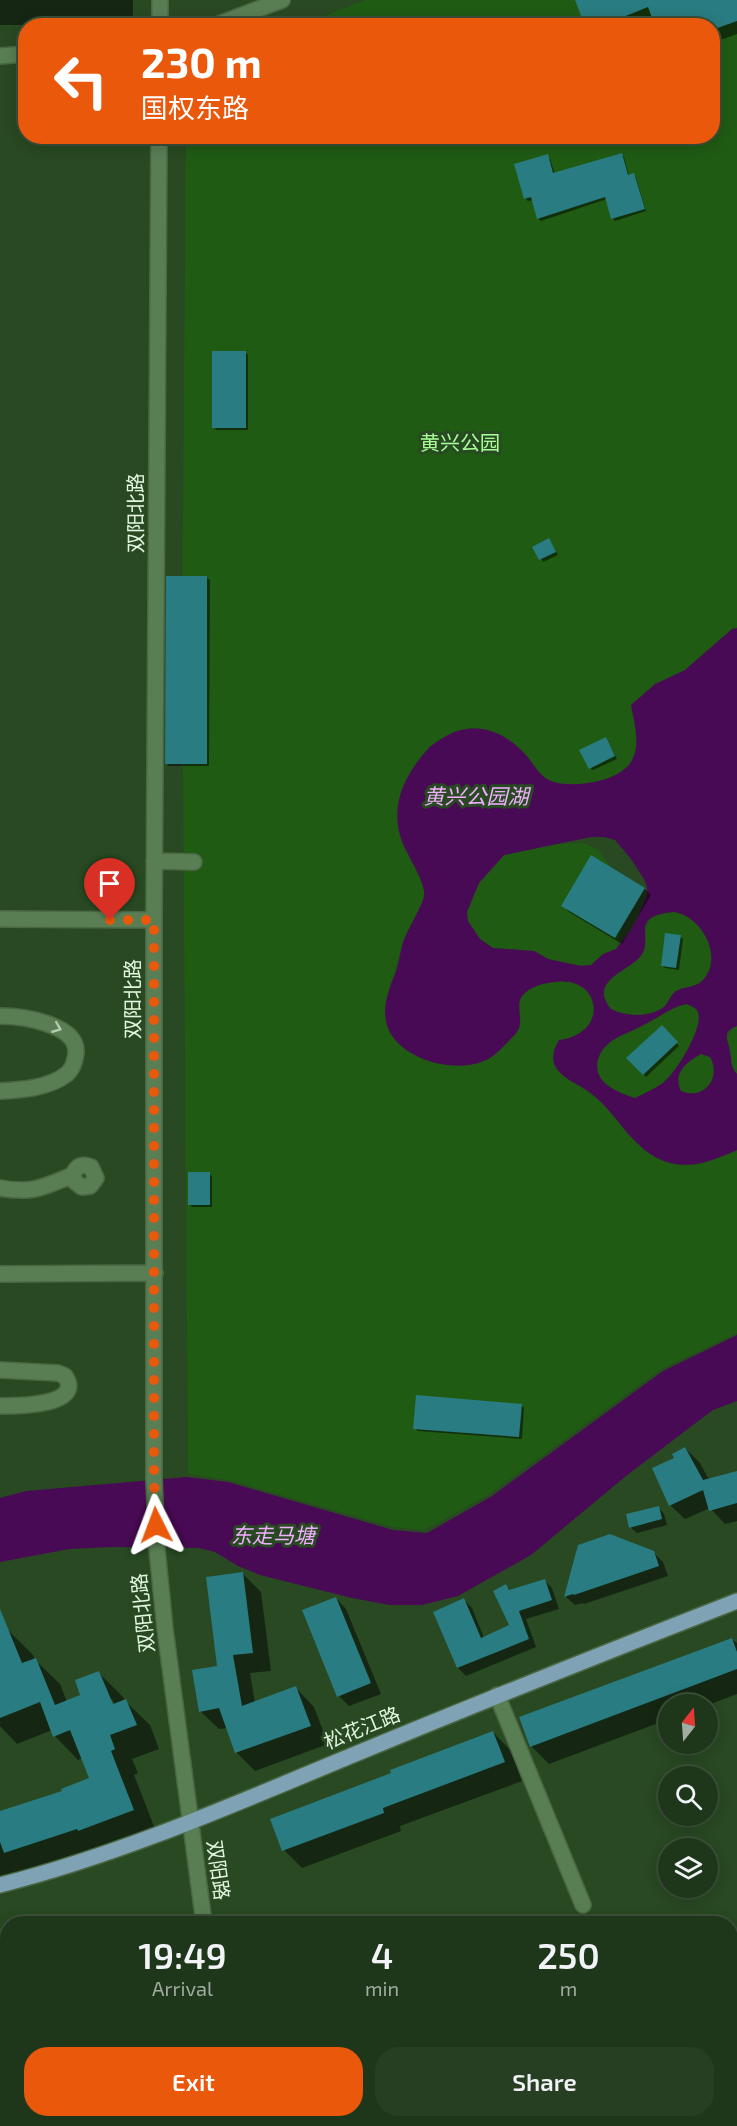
<!DOCTYPE html>
<html lang="en">
<head>
<meta charset="utf-8">
<style>
  :root { --surface:#1e371a; --page:#263f23; --text:#f1f3f6; --muted:#a1aca2; --line:#3c5139; --accent:#ea580c }
  body { margin:0; font-family:"Exo 2","Noto Sans SC",sans-serif; background:var(--page); color:var(--text); height:100vh; display:flex; flex-direction:column; font-size:22px; white-space:nowrap }
  * { box-sizing:border-box; margin:0 }
  p { font-size:20px; color:var(--muted) }
  .icon { flex:none; width:33px; height:33px; fill:none; stroke:currentColor; stroke-width:2; stroke-linecap:round; stroke-linejoin:round }
  .map { position:relative; flex:1; overflow:hidden }
  .details { position:absolute; left:0px; top:1916px; width:738px; height:212px; display:flex; flex-direction:column; background:var(--surface); border-radius:24px 24px 0 0; box-shadow:0 3px 15px #0003,0 0 0 2px var(--line) }
  .details>* { flex:none }
  .top-card { position:absolute; left:18px; top:18px; width:702px; height:126px; border-radius:24px; box-shadow:0 3px 15px #0003,0 0 0 2px var(--line); background:#ea580c; color:#fff; overflow:hidden }
  .needle { width:39px; rotate:17deg }
  .tools { position:absolute; left:658px; top:1694px; display:grid; gap:12px }
  .tools a { display:grid; place-items:center; width:60px; height:60px; border-radius:50%; background:var(--surface); box-shadow:0 3px 15px #0003,0 0 0 2px var(--line); font-size:30px }
  .pin { position:absolute; display:grid; place-items:center; width:51px; height:51px; color:#fff; margin:-62px -26px; border-radius:50% 50% 50% 0; rotate:-45deg; box-shadow:0 0 6px #0007 }
  .pin .icon { rotate:45deg }
  .me { position:absolute; width:66px; margin:-33px; rotate:357deg; stroke-linejoin:round; filter:drop-shadow(0 0 4px #0008) }
  .turn { display:flex; align-items:center; gap:21px; height:126px; padding:0 24px; font-size:27px }
  .turn .icon { width:78px; height:78px; stroke-width:2.5 }
  .turn b { display:block; font-size:42px; line-height:51px }
  .eta { display:flex; justify-content:space-evenly; align-items:center; height:102px; text-align:center }
  .eta b { font-size:36px; font-weight:600; line-height:42px }
  .button { display:flex; gap:12px; margin-top:auto; padding:12px 24px }
  .button a { flex:1; height:69px; border-radius:24px; background:var(--accent); color:#fff; font-size:24px; font-weight:600; line-height:69px; text-align:center }
  .button a+a { background:var(--page); color:var(--text) }
  .map>svg:first-child { display:block }
</style>
</head>
<body>
<div class="map">
<svg width="737" height="2126" viewBox="0 0 737 2126">
  <rect width="100%" height="100%" fill="#284922"/>
  <path fill="#205b14" d="M365,0H737V628L732,629L685,670L655,685L631,705C634,722 640,741 633,759C624,782 571,790 550,781C538,776 532,760 523,751C511,739 493,727 475,728C467,728 457,735 450,738C444,741 435,743 429,748C406,767 389,815 402,843C408,856 424,879 424,893C424,910 409,927 403,943C398,958 396,972 389,986L423,1060C456,1068 482,1070 507,1043C510,1039 517,1034 519,1029C523,1020 517,1010 519,1002C521,987 545,983 557,981C561,981 567,980 571,980C591,984 600,1012 588,1028C582,1036 568,1039 559,1040L563,1075L596,1098L612,1113L629,1136L669,1162L695,1165L711,1161L737,1150V1333L660,1370L488,1495L424,1530L392,1527L229,1480L188,1474L182,636L186,137L712,136V26L302,25Z
    M584,843L598,850L620,879L626,914L616,949L603,954L591,965H572L548,959L534,951L493,948L480,939L468,921L467,912L471,898L479,883L504,855L553,844Z
    M674,912C702,916 723,955 704,979C697,988 684,986 676,992C671,996 669,1002 664,1006C655,1014 636,1016 625,1014C617,1013 610,1010 606,1003C593,978 633,968 641,955C643,951 643,947 644,942C647,918 649,915 674,912Z
    M687,1004C691,1006 696,1008 698,1012C704,1028 676,1072 664,1082C655,1089 645,1093 635,1098C617,1092 592,1083 598,1059C600,1053 603,1048 608,1044C618,1035 634,1031 645,1025C660,1017 671,1007 687,1004Z
    M737,1026V1074C727,1063 720,1033 737,1026Z
    M701,1054L710,1057C722,1077 704,1101 681,1091C672,1073 687,1062 701,1054Z"/>
  <path fill="#490a55" fill-rule="evenodd" d="M737,628V1026C721,1032 728,1039 730,1051C732,1061 730,1066 737,1074V1150C716,1159 694,1169 670,1163C632,1153 618,1112 588,1091C577,1083 562,1079 555,1066C551,1057 554,1048 559,1040C609,1034 603,976 555,982C544,983 533,986 525,993C514,1002 523,1016 519,1028C517,1034 508,1041 504,1046C497,1053 491,1059 481,1062C452,1073 400,1059 388,1028C381,1009 388,992 395,974C399,964 400,953 403,942C407,931 414,920 419,909C422,903 425,897 424,891C422,878 412,863 407,852C387,813 400,781 427,750C432,744 440,740 446,736C473,721 501,730 522,751C532,760 538,776 551,781C572,789 621,782 632,760C641,744 634,722 631,705L655,684L685,670L732,629ZM591,837H604L615,840L631,859L644,879L647,887V896L637,919L628,934L616,949L603,954L591,965L581,966L548,959L534,951L493,948L480,939L468,921L467,912L479,883L504,855ZM674,912C702,916 725,958 702,981C695,988 684,986 676,991C671,994 669,1001 665,1006C652,1018 626,1017 611,1009C588,981 627,972 640,957C656,938 626,916 674,912ZM687,1004C691,1006 696,1008 698,1012C704,1028 676,1072 664,1082C655,1089 645,1093 635,1098C617,1092 592,1083 598,1059C600,1053 603,1048 608,1044C618,1035 634,1031 645,1024C660,1017 671,1007 687,1004ZM701,1054L710,1057C722,1077 704,1101 681,1091C672,1073 687,1062 701,1054Z
    M737,1335V1401L713,1410L697,1422L626,1476L531,1555L458,1596L422,1605H390L352,1598L260,1575L238,1566L215,1552L199,1548L112,1547L69,1549L0,1562V1498L26,1491L187,1477L228,1482L393,1530L427,1533L492,1496L663,1371Z"/>
  <path fill="#0007" fill-rule="evenodd" d="M0,0H133V25H0Z
    M576,0H737V34L712,43V26L654,18L634,26H586Z
    M621,154L624,157L629,176L633,175L636,178L646,211L615,221L613,218L607,199L541,221L538,218L533,200L528,201L525,198L547,156L550,159L555,174Z
    M245,352L248,355V430H216L214,427Z
    M551,543L558,555L543,562L534,547Z
    M207,578L210,580L209,766H169L166,763Z
    M608,742L617,759L593,770L590,768Z
    M592,858L645,889L651,895L622,944L569,912L563,906Z
    M680,936L683,939L679,970L665,968L662,966Z
    M662,1027L679,1046L646,1077L628,1058Z
    M210,1174L212,1177V1207H192L190,1205Z
    M521,1405L524,1408L522,1439L418,1431L415,1428Z
    M685,1448L700,1463L709,1480L737,1472V1521L725,1524L710,1508L685,1519L670,1505L676,1459Z
    M658,1507L664,1514L667,1525L637,1533L630,1527Z
    M653,1552L663,1562L668,1576L584,1604L583,1603L575,1605L565,1596Z
    M243,1574L261,1592L271,1671L250,1673L255,1703L296,1688L314,1707L328,1744L255,1771L237,1753L228,1728L219,1729L200,1711L219,1667Z
    M544,1580L552,1588L559,1609L526,1619L536,1647L466,1676L458,1668L435,1612L464,1600L472,1608L484,1638L511,1626L506,1586L511,1591Z
    M336,1598L346,1609L381,1694L349,1706L339,1696Z
    M9,1631L33,1655L35,1660L60,1684L67,1702L82,1696L99,1673L123,1697L125,1701L150,1725L159,1749L132,1759L138,1773L134,1775L157,1834L0,1883V1812L64,1792L91,1779L83,1758L78,1760L55,1736L52,1730L17,1744L0,1726V1634ZM109,1699H112L117,1711Z
    M731,1639L737,1643V1694L708,1705L669,1704V1719L549,1764L531,1746Z
    M493,1732L511,1751L522,1781L400,1826L401,1831L302,1868L284,1850L393,1774Z"/>
  <path fill="#297c81" d="M575,0H737V21L712,30V26H655L648,7L601,26H585Z
    M622,153L628,175L634,173L645,209L611,219L605,197L537,219L531,197L524,199L514,164L548,154L553,173Z
    M212,351H246V428H212Z
    M549,538L556,552L539,560L532,547Z
    M166,576H207V764H165Z
    M606,737L615,756L589,769L579,750Z
    M591,855L645,888L615,938L561,906Z
    M665,933L681,935L676,968L661,966Z
    M662,1025L678,1042L643,1075L626,1058Z
    M188,1172H210V1205H188Z
    M416,1395L522,1404L519,1437L413,1429Z
    M685,1447L703,1480L737,1471V1503L709,1511L703,1490L669,1506L652,1468L674,1458L672,1454Z
    M659,1506L662,1519L629,1528L626,1514Z
    M610,1534L654,1551L659,1566L574,1595L573,1594L564,1597L578,1545Z
    M243,1572L253,1653L233,1655L242,1706L296,1686L311,1726L235,1753L219,1708L199,1712L192,1670L217,1666L206,1577Z
    M545,1579L552,1600L519,1611L529,1639L457,1668L433,1612L464,1598L481,1638L509,1625L493,1591L506,1584L509,1590Z
    M336,1597L371,1683L337,1697L302,1610Z
    M0,1609L22,1663L36,1658L55,1705L80,1695L75,1680L99,1671L113,1704L126,1699L137,1725L110,1735L115,1749L111,1751L134,1810L78,1831L77,1829L4,1853L0,1842V1811L62,1791L61,1789L89,1778L70,1730L53,1737L40,1702L0,1718Z
    M732,1638L737,1652V1669L530,1747L519,1717Z
    M493,1731L505,1762L383,1808L384,1813L282,1851L270,1819L391,1773L390,1770Z"/>
  <g fill="none" stroke-linecap="round" stroke-linejoin="round">
    <defs>
      <path id="minor" d="M160,0V26
        M214,26L282,0
        M0,56L26,54
        M159,136L154,920V1479L157,1549L165,1629L204,1923
        M154,861L194,862
        M0,919L154,920
        M0,1016C22,1016 78,1024 76,1053C75,1061 73,1069 67,1074C49,1088 22,1090 0,1091
        M0,1188C33,1194 43,1187 73,1175C76,1166 82,1163 91,1167L96,1178L90,1186L82,1187L74,1181L73,1175
        M0,1274L155,1273
        M0,1370L58,1373L65,1376C85,1406 16,1406 0,1406
        M497,1695L583,1905
        M241,2120L243,2126"/>
      <path id="major" d="M0,1885C122,1854 237,1803 353,1755C481,1702 609,1651 737,1601"/>
    </defs>
    <use href="#minor" stroke="#496743" stroke-width="18"/>
    <use href="#major" stroke="#496743" stroke-width="18"/>
    <use href="#minor" stroke="#5a7e54" stroke-width="15"/>
    <use href="#major" stroke="#7fa2b4" stroke-width="15"/>
  </g>
  <defs><path id="oneway-chevron" d="M-2-3.5L2.5 0L-2 3.5" fill="none" stroke-width="1.6" stroke-linecap="round" stroke-linejoin="round" transform="scale(1.5)"/></defs>
  <use stroke="#b2ccae" href="#oneway-chevron" transform="translate(57 1028) rotate(22)"/>
  <g fill="none" stroke-linecap="round" stroke-linejoin="round">
    <path stroke="#ea580c" stroke-width="10" stroke-dasharray="0 18" d="M110,920H154V1479L156,1525"/>
  </g>
  <g text-anchor="middle" stroke-width="6" stroke-linejoin="round" paint-order="stroke">
    <g font-size="20" fill="#a7fe97" stroke="#284922">
      <text x="460" y="450">黄兴公园</text>
    </g>
    <g font-size="20" fill="#e2f6df" stroke="#284922">
      <text transform="translate(136 513) rotate(-90)" y="7">双阳北路</text>
      <text transform="translate(133 999) rotate(-90)" y="7">双阳北路</text>
      <text transform="translate(143 1613) rotate(-96)" y="7">双阳北路</text>
      <text transform="translate(362 1728) rotate(-22)" y="7">松花江路</text>
      <text transform="translate(218 1870) rotate(82)" y="7">双阳路</text>
    </g>
    <g font-size="21" font-style="italic" fill="#f1afff" stroke="#284922">
      <text x="476" y="804">黄兴公园湖</text>
      <text x="273" y="1543">东走马塘</text>
    </g>
  </g>
</svg>
<div class="tools">
<a><svg class="needle" viewBox="-14 -14 28 28"><path d="M0-13l5 13h-10z" fill="#e53935"/><path d="M0 13l5-13h-10z" fill="#a1aca2"/></svg></a>
<a><svg class="icon" aria-label="search" viewBox="0 0 24 24"><circle cx="10" cy="10" r="6"/><path d="M15 15l6 6"/></svg></a>
<a><svg class="icon" aria-label="layers" viewBox="0 0 24 24"><path d="M12 4l9 5-9 5-9-5zM3 14l9 5 9-5"/></svg></a>
</div>
<div class="pin" style="left:110px;top:920px;background:#d93025"><svg class="icon" aria-label="arrive" viewBox="0 0 24 24"><path d="M6 21V4h12l-3 4 3 4H6"/></svg></div>
<svg class="me" style="left:156px;top:1525px" viewBox="-20 -20 40 40"><path d="M0-17L14 15 0 8-14 15z" fill="#ea580c" stroke="#fff" stroke-width="4"/></svg>
<div class="top-card">
<div class="turn"><svg class="icon" aria-label="left" viewBox="0 0 24 24"><path d="M17 20v-9H6M10 6l-5 5 5 5"/></svg><div><b>230 m</b>国权东路</div></div>
</div>
<section class="details">
<div class="eta">
<div><b>19:49</b><p>Arrival</p></div>
<div><b>4</b><p>min</p></div>
<div><b>250</b><p>m</p></div>
</div>
<div class="button"><a>Exit</a><a>Share</a></div>
</section>
</div>
</body>
</html>
